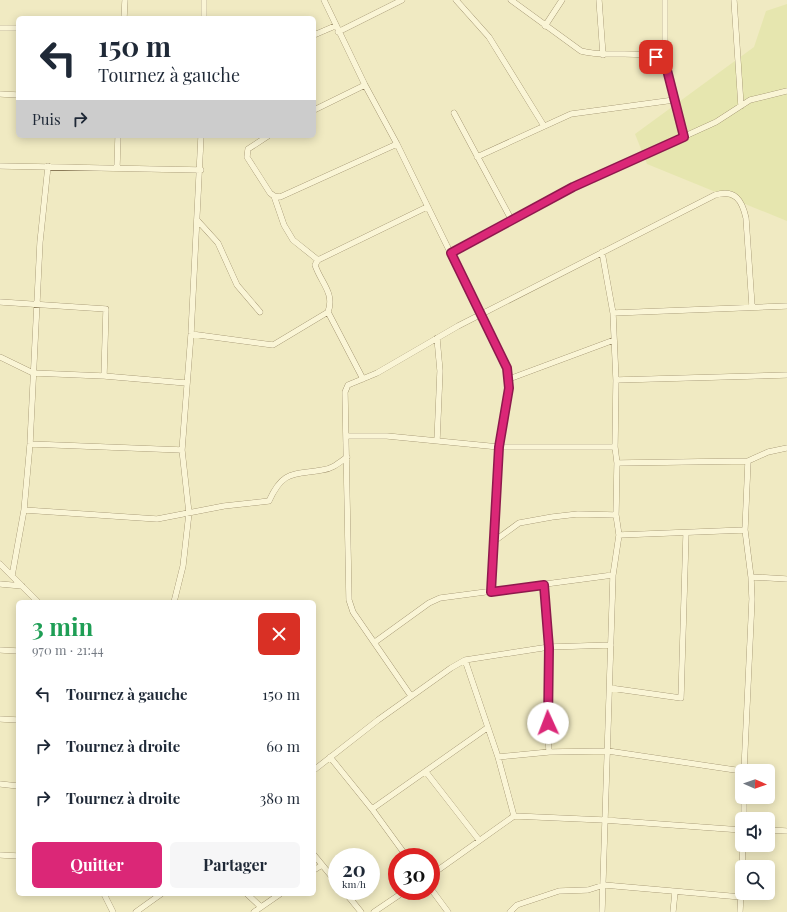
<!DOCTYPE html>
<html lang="fr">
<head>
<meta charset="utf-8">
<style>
  :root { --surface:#fff; --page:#f6f6f7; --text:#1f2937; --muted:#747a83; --accent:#db2777 }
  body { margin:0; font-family:"Playfair Display",serif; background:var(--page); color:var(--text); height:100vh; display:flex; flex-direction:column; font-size:15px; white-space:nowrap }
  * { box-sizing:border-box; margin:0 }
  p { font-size:13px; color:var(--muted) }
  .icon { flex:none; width:22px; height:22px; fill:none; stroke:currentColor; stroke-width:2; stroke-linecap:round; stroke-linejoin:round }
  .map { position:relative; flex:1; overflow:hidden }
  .panel { position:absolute; left:16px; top:600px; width:300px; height:296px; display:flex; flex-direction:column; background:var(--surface); border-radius:6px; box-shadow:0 2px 10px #0003 }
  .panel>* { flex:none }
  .hud { position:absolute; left:16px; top:16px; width:300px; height:122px; border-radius:6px; box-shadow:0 2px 10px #0003; background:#fff; color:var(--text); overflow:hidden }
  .needle { width:26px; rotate:92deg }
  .tools { position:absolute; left:735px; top:764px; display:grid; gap:8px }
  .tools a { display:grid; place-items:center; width:40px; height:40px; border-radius:6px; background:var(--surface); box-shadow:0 2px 10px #0003; font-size:20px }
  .speed { position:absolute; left:328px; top:848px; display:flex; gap:8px; font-size:20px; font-weight:700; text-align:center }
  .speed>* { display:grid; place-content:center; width:52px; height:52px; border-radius:50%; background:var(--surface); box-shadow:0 2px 10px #0003; line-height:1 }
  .speed small { font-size:10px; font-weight:400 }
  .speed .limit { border:6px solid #d22; background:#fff; color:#111 }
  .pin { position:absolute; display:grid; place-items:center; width:34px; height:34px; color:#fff; margin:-17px; border-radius:8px; box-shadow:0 2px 6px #0006 }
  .me { position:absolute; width:44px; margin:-22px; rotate:358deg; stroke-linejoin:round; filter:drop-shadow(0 0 3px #0008) }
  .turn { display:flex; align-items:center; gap:14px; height:84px; padding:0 16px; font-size:18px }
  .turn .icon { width:52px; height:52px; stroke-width:2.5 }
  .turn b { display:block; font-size:28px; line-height:34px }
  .then { display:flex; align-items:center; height:38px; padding:0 16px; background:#0003; gap:8px; font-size:15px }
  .round { display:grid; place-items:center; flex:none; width:42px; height:42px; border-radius:6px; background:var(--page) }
  .headline { display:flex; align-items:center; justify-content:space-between; height:68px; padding:0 16px }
  h1 { font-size:24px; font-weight:700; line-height:30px; color:#1e9e55 }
  .action { display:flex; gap:8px; margin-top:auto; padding:8px 16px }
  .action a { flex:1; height:46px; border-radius:6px; background:var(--accent); color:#fff; font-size:16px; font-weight:700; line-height:46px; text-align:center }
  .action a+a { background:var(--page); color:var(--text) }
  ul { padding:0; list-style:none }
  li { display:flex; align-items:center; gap:12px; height:52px; padding:0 16px }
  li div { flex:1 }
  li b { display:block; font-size:15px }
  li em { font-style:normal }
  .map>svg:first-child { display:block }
</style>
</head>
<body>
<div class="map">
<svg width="787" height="912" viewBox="0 0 787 912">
  <rect width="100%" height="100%" fill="#f0eac2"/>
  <path fill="#e6e6af" d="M787,4V221L647,164L635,134L754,47L766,11Z"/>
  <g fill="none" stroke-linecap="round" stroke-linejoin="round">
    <defs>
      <path id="minor" d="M324,0L365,85L397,144L507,368L509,388L499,447L491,592
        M456,0L489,37L544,126
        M511,0L581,51C608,59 640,47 665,62
        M599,0L603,55
        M665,0V62L684,137
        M734,0L741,106
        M124,18L125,0
        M204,18V0
        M545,26L562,0
        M0,28H18
        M338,32L402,0
        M314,35L335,26
        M0,94L18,95
        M314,110L365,85
        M454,113L511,219
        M268,136L248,149L247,157L270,193L274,196L280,197L397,144
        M477,157L571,114L674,100
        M0,166L201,170
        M117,167L118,136
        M274,196L284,225L293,240L318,260
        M198,221L218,243L237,285L260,312
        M451,253L573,187L716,122L750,100L787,91
        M0,302L106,309L104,376
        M328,312L363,379
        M613,313L787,306
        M191,334L273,345L328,312C335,293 321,283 315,265L318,260L427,207
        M0,357L33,373L104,376L186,383
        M509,379L614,340
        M616,380L787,375
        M347,436H387L499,447H615
        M437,441L440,371L437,338
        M30,444L182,450
        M617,463L748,461L768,452L787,448
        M24,510L157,519L224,506L269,501C283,470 293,475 322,470C332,469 339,463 347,457
        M619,535L745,530
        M493,542L519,523L552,517L578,514L616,515
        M0,564L38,602
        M12,576L24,510L30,444L40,242L48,166
        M751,577L787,579
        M0,584L22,586
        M544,585L549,647L547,709L549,752
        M174,602L183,566L189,513L182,450L191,334L201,136
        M375,642L429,603L440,598L613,575
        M0,650L18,651
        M465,660L498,757L514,816
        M610,688L681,698L686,534
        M411,696L353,612L349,600L345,392L348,385L377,373L458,326L715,195C735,189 742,200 746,218L752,306
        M0,719L18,720
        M330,757L372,809L407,857
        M498,757L549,752L608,751L742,771
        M314,770L378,720L451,668L465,660L549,647L611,645
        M744,771L752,599L751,577L745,530L748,461
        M426,772L479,840
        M0,784L18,786
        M372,809L487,728
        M744,819V797
        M768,830L787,831
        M0,855L18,856
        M314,855L337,883
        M314,870L322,865
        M431,875L514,816L604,820L742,830
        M431,889L448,912
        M344,891L361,912
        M104,894L113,912
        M247,894L261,907
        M136,912L161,894
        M254,912L280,894
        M374,912L405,891
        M510,912L517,905L559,891L588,890L604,885L741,897
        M602,912L613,575L619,535L616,515L617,463L615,447L616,380L613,313L602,252
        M673,912L675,892
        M740,912L743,845"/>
    </defs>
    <use href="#minor" stroke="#8b7b58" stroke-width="6"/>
    <use href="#minor" stroke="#faf5d6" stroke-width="5.5"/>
  </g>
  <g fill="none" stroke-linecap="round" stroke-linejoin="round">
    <defs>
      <path id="route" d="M548,723L549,648L544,585L491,592L499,447L509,388L507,368L451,253L573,187L684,137L665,62L656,57"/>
    </defs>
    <use href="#route" stroke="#8e194d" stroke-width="10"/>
    <use href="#route" stroke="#db2777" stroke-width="7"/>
  </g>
</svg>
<div class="tools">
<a><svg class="needle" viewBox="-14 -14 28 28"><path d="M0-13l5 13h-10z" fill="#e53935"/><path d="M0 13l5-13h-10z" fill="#747a83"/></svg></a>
<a><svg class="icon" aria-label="sound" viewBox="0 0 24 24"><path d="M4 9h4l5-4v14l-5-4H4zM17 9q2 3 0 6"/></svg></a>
<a><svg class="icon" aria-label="search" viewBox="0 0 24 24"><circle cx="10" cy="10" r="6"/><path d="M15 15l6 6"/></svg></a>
</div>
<div class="speed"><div>20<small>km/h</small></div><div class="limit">30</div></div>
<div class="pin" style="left:656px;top:57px;background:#d93025"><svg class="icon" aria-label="arrive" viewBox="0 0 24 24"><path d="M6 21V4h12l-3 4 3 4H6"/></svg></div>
<svg class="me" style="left:548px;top:723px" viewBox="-20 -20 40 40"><circle r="19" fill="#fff"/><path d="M0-13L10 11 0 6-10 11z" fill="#db2777"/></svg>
<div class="hud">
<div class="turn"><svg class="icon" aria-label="left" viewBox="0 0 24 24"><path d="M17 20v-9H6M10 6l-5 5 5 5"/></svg><div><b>150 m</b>Tournez à gauche</div></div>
<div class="then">Puis<svg class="icon" aria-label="right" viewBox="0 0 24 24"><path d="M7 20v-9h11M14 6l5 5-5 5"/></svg></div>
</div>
<section class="panel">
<div class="headline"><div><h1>3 min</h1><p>970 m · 21:44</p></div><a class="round" style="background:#d93025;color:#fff"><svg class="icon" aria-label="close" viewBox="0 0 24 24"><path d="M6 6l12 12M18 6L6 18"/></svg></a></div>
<ul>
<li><svg class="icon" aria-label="left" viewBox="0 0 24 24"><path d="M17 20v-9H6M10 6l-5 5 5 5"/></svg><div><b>Tournez à gauche</b></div><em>150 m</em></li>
<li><svg class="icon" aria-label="right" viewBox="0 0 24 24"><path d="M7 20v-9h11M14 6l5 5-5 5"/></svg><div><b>Tournez à droite</b></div><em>60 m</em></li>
<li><svg class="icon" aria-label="right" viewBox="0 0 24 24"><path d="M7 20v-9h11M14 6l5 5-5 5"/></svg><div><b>Tournez à droite</b></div><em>380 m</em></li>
</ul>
<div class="action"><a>Quitter</a><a>Partager</a></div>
</section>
</div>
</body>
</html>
